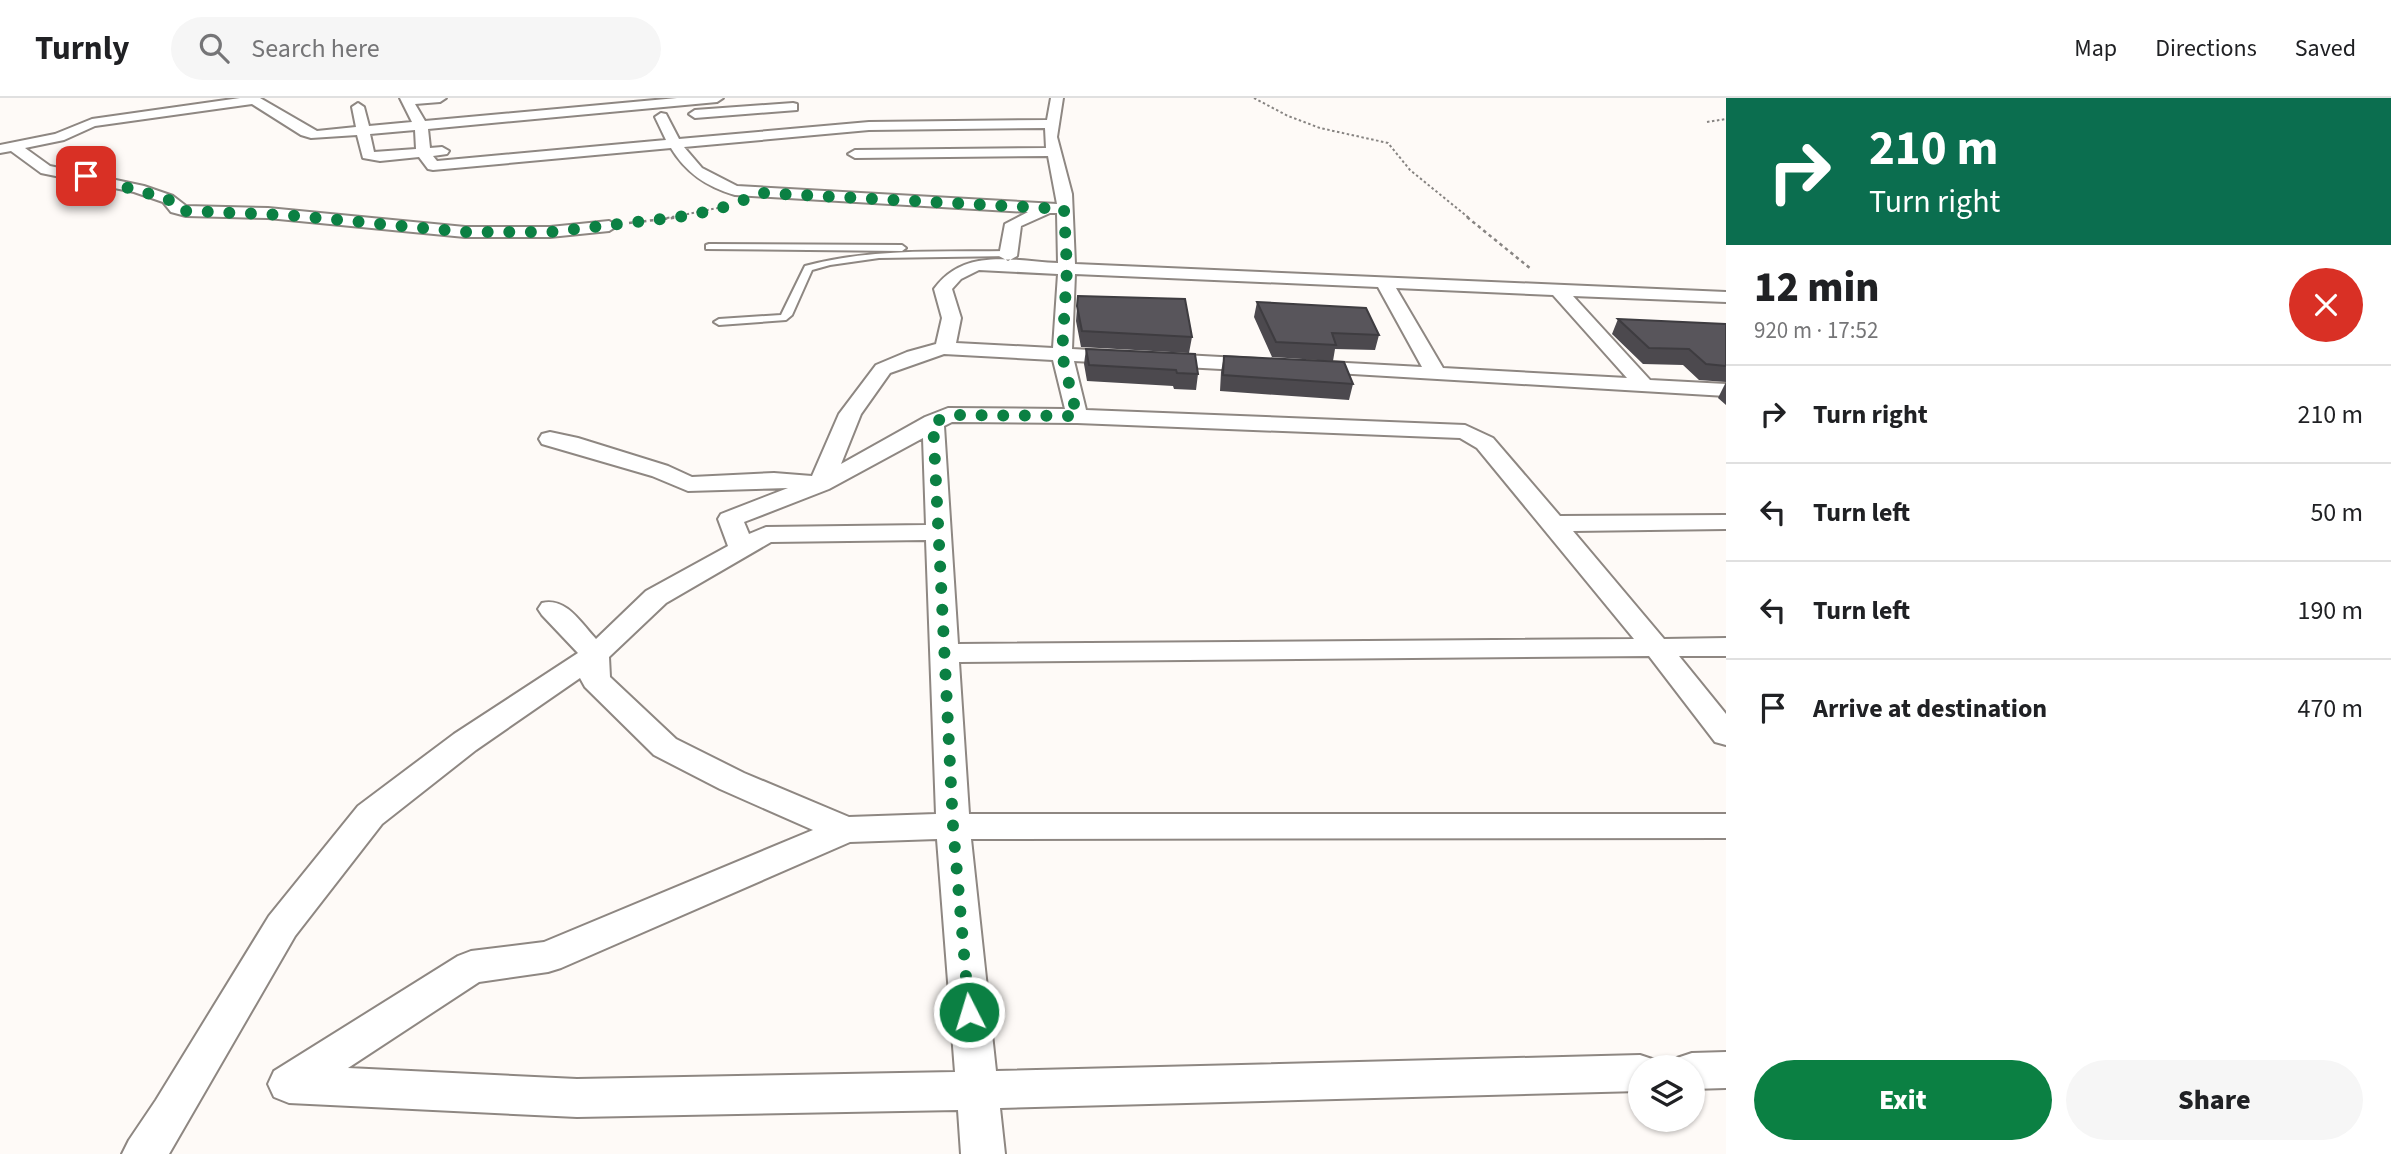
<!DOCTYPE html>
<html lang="en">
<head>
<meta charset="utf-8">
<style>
  :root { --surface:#fff; --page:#f6f6f6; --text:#202124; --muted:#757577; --line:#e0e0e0; --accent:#0b8043 }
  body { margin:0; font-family:"Source Sans 3",sans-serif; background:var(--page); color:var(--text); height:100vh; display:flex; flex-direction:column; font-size:26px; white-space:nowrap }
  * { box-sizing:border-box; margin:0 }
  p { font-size:23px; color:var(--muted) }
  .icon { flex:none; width:38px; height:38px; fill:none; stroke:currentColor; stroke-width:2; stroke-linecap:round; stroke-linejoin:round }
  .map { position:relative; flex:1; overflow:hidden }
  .details { display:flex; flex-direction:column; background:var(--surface); width:665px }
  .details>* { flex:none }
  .top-card { background:#0b6e4f; color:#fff; overflow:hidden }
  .buttons { position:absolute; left:1628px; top:957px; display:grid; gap:14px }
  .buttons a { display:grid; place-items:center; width:77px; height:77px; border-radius:50%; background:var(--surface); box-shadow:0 2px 5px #0004; font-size:35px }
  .pin { position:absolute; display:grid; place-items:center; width:60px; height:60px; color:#fff; margin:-30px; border-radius:14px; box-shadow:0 4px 10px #0006 }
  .me { position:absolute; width:77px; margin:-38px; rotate:355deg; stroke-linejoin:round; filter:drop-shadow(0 0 5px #0008) }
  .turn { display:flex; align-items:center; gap:24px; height:147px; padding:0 28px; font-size:32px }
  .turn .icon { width:91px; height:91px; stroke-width:2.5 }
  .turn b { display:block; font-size:49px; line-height:60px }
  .round { display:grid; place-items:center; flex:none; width:74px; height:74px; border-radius:37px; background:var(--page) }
  .head { display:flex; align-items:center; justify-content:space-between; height:119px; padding:0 28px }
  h1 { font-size:42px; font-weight:800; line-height:52px }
  .cta { display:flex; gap:14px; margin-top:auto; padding:14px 28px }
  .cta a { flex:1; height:80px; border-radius:42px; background:var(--accent); color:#fff; font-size:28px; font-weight:800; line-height:80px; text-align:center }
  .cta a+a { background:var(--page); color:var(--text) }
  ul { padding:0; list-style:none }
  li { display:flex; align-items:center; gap:21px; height:98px; padding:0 28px; border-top:2px solid var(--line) }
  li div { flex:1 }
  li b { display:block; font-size:26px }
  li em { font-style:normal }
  header { display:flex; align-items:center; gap:42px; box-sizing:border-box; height:98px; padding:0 35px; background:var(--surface); border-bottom:2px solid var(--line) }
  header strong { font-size:33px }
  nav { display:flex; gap:38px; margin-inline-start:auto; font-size:24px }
  .search { width:490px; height:63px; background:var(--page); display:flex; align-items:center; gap:18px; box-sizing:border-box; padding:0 24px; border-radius:38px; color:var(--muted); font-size:26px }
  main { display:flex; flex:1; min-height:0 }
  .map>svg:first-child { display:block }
</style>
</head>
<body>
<header>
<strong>Turnly</strong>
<div class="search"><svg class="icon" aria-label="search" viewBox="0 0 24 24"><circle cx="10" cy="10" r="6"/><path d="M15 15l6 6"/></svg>Search here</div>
<nav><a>Map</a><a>Directions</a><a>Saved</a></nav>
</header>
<main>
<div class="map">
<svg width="1726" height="1056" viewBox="0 0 1726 1056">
  <rect width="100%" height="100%" fill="#fefaf7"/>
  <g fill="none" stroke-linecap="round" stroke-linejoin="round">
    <defs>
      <path id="lane" d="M709,146L902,147L906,150L902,153L706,151V147Z
        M1008,153L1011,154V158L879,160L830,167L812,172L792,217L786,222L719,227L714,224L719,221L781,217L805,168C871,150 940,154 1008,153Z"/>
      <path id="street" d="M240,0H260L317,33L356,29L352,9L358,5L364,9L369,28L412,24L400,0H446L440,4L415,6L425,23L677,0H723L717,4L428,31L430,50L442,49L449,53L447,56L433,58L437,63L666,42L655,19L661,15L666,16L679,41L869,24L1047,22L1051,0H1063L1057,39L1072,96L1075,166L1726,194V204L1573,198L1650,282L1726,286V298L1302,273L1299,269L1302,265L1309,263L1422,269L1378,189L1075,176L1072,251L1258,261L1265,263L1268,267L1265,271L1258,273L1074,263L1086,312L1465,327L1493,340L1560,418L1726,417V431L1573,433L1664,541L1726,540V558H1679L1726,616V647L1715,644L1649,558L959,564L969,716H1726V740L971,741L996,973L1640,957L1655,962L1658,970H1640V993L1000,1010L1005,1056H961L958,1012L577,1019L289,1005L274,999L268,986L274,973L458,858L471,853L544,844L813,732L720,691L654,657L585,589L580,580L476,652L382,726L295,838L169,1056H122L129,1042L156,1002L269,818L358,708L454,636L578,555L542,517L538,511L542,505C566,499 581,525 596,541L646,493L728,448L718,421L721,416L788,390L688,393L652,378L542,346L539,341L542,336L550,334L578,340L668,368L692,379L774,375L812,378L839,316L876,267L907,254L936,246L942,220L934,191C964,149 1013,163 1058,165L1057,115H1050L1021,128L1017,158L1008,163L999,158L1005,126L1028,114L735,97C707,89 686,75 671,50L433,72L428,71L419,59L380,63L363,60L357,37L311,40L301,37L252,6L95,28L64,42L25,50L50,68L144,88L173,98L186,108L268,110L465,129H550L609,123L617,128L609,133L550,139H465L268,120L186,118L171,114L163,104L134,94L41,75L11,53L0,55V47L55,36L92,21ZM1045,30L1046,50L855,52L848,56L855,60L1048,58L1057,106L737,88L702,70L684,49L869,32ZM415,32L416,51L374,54L370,36ZM979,172L1058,176L1053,250L956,245L961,220L952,191L961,181ZM1396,190L1553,197L1627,280L1443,270ZM944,256L1053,262L1065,311L948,310L925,319L841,366L861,316L890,275ZM952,324L1077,325L1460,340L1477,350L1634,541L958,546L944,328ZM923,340L926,427L766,429L749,436L744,424L829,391ZM926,442L936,716L849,719L744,675L676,641L610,579L609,559L666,505L771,444ZM937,741L955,974L577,981L348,970L479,884L548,874L561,870L850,744Z
        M793,5L797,6V12L695,20L689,16L695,12Z
        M1726,954V990L1692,991V970H1673L1677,960L1692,955Z"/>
    </defs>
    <use href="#lane" stroke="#8e8782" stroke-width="4"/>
    <use href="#street" stroke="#8e8782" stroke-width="4"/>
    <path stroke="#878482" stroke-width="2" stroke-dasharray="2.5 2.5" stroke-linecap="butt" d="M1254,0L1288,18L1320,30L1388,45L1410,72L1469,120
      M1707,24L1726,21
      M667,120L723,109"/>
    <path stroke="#878482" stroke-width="2.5" stroke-dasharray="3.5 3.5" stroke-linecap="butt" d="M1467,119L1531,171
      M629,125L681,119"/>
    <use href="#lane" fill="#fff" fill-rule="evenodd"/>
    <use href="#street" fill="#fff" fill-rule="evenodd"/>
  </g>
  <path fill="#4c494e" d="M1078,198L1192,239L1189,255L1081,249L1076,223Z
    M1257,204L1379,237L1375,252L1335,251L1333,263L1272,259L1254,219Z
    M1618,221L1726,226V284L1699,282L1683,267L1643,266L1612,236Z
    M1086,251L1198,276L1196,292L1174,291L1173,288L1087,283L1084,266Z
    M1224,258L1353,286L1349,302L1220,293L1221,274Z
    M1726,284V307L1718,300Z"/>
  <path fill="#58555b" stroke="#3e3c40" stroke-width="2" d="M1078,198L1185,201L1192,239L1082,233L1077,208Z
    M1257,204L1366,210L1379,237L1332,235L1336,247L1276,244Z
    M1618,221L1726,226V268L1706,266L1689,251L1649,250Z
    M1086,251L1195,256L1198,276L1177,275L1176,272L1089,267Z
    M1224,258L1344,264L1353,286L1223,277Z"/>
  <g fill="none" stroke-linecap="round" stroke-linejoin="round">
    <path stroke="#0b8043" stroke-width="12" stroke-dasharray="0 21.6" d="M86,78L168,101L177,111L186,113L287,117L465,134H551L679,119L715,112L764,95L1064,111L1067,171L1062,257L1077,318L955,317L933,324L953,728L969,914"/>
  </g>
</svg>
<div class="buttons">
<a><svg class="icon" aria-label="layers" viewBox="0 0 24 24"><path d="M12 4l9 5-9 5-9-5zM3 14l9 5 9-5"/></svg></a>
</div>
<div class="pin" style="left:86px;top:78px;background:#d93025"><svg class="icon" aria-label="arrive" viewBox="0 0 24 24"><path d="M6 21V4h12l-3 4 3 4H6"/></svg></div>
<svg class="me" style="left:969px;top:914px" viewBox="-20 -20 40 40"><circle r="17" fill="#0b8043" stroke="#fff" stroke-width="3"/><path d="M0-11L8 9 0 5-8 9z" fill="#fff"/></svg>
</div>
<section class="details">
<div class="top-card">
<div class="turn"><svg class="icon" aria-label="right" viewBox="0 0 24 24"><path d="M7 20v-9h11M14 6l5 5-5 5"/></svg><div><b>210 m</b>Turn right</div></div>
</div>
<div class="head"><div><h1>12 min</h1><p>920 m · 17:52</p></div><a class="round" style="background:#d93025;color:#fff"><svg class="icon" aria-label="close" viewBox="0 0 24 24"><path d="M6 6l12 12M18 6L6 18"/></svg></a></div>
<ul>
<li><svg class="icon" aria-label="right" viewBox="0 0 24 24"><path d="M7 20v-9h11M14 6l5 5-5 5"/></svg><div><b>Turn right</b></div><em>210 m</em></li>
<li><svg class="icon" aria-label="left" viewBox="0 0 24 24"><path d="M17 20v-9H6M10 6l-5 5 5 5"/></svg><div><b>Turn left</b></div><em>50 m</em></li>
<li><svg class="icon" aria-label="left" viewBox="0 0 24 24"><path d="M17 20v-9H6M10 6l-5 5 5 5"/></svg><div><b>Turn left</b></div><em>190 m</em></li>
<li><svg class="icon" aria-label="arrive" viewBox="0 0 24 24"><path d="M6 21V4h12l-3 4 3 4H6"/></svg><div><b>Arrive at destination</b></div><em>470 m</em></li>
</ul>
<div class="cta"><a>Exit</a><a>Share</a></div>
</section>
</main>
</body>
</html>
